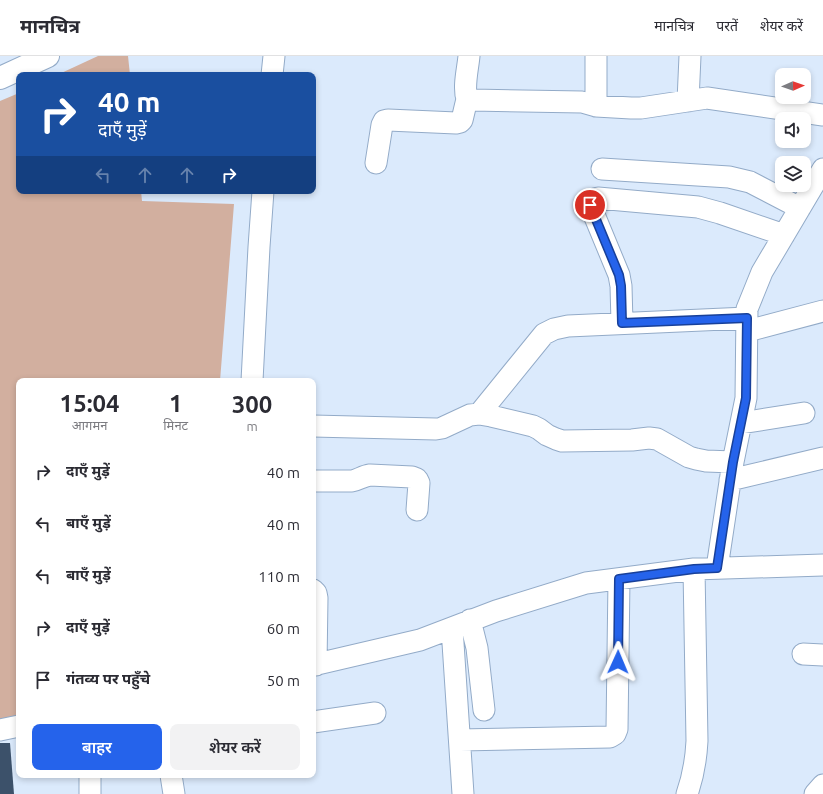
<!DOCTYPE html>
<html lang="hi">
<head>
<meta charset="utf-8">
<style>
  :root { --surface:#fff; --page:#f2f2f3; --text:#2b2b33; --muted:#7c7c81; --line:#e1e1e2; --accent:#2563eb }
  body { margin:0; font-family:Ubuntu,"Noto Sans Devanagari",sans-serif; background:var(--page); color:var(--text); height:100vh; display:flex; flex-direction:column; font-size:15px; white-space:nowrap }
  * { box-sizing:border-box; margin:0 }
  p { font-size:13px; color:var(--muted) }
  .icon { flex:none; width:22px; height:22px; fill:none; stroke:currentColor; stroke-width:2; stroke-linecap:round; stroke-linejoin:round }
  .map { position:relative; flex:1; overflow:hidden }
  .side { position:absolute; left:16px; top:322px; width:300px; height:400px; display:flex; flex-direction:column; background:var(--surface); border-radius:8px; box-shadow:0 2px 6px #0003 }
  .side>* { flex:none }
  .top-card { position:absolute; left:16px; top:16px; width:300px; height:122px; border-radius:8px; box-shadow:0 2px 6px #0003; background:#1a4fa0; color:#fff; overflow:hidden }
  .needle { width:26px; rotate:88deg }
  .controls { position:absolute; left:775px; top:12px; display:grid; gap:8px }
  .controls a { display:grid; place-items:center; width:36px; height:36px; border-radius:8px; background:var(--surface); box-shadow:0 2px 6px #0003; font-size:20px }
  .pin { position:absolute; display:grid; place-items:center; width:34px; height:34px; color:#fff; margin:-17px; border:2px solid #fff; border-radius:50%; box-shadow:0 1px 4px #0007 }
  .me { position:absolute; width:44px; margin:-22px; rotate:1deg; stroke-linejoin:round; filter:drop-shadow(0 0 3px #0008) }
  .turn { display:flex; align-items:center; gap:14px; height:84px; padding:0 16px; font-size:18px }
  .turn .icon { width:52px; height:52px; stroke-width:2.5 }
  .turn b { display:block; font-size:28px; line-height:34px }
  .lanes { display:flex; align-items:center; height:38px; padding:0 16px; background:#0003; justify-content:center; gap:20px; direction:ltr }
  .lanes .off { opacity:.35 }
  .eta { display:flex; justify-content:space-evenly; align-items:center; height:68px; text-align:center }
  .eta b { font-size:24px; font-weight:600; line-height:28px }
  .primary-button { display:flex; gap:8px; margin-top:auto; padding:8px 16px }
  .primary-button a { flex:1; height:46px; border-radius:8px; background:var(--accent); color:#fff; font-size:16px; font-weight:600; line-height:46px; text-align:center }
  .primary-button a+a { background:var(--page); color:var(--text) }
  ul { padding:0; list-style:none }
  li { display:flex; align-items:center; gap:12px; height:52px; padding:0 16px }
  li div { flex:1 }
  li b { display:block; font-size:15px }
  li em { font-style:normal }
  header { display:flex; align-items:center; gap:24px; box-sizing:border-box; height:56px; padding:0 20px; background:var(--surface); border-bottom:1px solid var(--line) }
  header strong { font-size:19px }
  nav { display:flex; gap:22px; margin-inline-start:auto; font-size:14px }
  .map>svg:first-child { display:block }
</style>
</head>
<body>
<header>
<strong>मानचित्र</strong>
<nav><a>मानचित्र</a><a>परतें</a><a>शेयर करें</a></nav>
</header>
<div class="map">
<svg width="823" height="738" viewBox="0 0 823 738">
  <rect width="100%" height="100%" fill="#dbeafc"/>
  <path fill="#d2af9f" d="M98,0H128L130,19H57Z
    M19,37V135H141L142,145L234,148L220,325H19V661L0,665V45Z"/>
  <path fill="#3c516a" d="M0,687H10L14,738H0Z"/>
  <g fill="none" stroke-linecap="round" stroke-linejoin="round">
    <defs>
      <path id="minor" d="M469,0C468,12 463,31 467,43L472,44L582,46L596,50L631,52H641L707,42L823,59
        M596,0V50
        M272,19L274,0
        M688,45L690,0
        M376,107L382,69L384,65L388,64L456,67L460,66L462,64L467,43
        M602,113L729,121L750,126L800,152
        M622,267L621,230L619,219L590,149L591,144L598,142L698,151L720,157L784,179
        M747,275L823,255
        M252,325L259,191L263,135
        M479,358L544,278L554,273L568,270L747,262
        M741,367L804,357
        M313,370L436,373L442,372L470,359L479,358L491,360L533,370L539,373L547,379L556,383L562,385L632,384L649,382L657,383L689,401L696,403L706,405L733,406
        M730,424L823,402
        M313,425H352C358,424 363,420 370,419L412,421L417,423L419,427L417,454
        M717,512L733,406L746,342L747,253L762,216L823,113
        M313,534L316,537L317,542L316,609
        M470,564L477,592L484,654
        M452,572L463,738
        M803,598L823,599
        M313,609L420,584L496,555L586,527L694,513L823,509
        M313,666L375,657
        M0,674L19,670
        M460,684L610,681L615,678L617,673L619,523
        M90,719V738
        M171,719L174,738
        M687,738C693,721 696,704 697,685L694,513
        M815,738L823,729"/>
      <path id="major" d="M0,22L48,0"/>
    </defs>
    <use href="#minor" stroke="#93abc8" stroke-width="23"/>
    <use href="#major" stroke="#93abc8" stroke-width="24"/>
    <use href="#minor" stroke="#fff" stroke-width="21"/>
    <use href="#major" stroke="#fff" stroke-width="22"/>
  </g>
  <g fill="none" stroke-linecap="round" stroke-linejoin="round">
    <defs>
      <path id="route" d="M590,149L619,219L621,230L622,267L747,262L746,342L733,406L717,512L694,513L619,523L618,606"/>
    </defs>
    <use href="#route" stroke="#184099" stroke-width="10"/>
    <use href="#route" stroke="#2563eb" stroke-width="7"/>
  </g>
</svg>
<div class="controls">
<a><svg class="needle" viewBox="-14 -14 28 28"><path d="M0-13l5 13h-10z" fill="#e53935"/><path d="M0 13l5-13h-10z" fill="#7c7c81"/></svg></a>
<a><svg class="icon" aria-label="sound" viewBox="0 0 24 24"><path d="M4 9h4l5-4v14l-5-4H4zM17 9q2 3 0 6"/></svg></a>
<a><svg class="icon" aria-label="layers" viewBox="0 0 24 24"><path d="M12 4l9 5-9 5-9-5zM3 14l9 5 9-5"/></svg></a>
</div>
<div class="pin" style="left:590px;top:149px;background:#d93025"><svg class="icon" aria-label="arrive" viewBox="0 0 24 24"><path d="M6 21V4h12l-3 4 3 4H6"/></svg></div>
<svg class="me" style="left:618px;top:606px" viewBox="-20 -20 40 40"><path d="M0-17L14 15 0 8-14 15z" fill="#2563eb" stroke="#fff" stroke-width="4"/></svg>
<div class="top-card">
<div class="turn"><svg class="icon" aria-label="right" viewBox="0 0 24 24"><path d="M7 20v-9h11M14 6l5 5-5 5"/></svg><div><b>40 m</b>दाएँ मुड़ें</div></div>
<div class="lanes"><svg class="icon off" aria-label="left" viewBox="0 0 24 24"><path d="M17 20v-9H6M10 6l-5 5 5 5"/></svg><svg class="icon off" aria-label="ahead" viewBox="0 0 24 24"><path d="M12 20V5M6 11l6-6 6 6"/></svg><svg class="icon off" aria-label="ahead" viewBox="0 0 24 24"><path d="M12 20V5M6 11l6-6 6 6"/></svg><svg class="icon" aria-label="right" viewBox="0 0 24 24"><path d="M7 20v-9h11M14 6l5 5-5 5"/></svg></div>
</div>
<section class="side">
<div class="eta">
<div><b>15:04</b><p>आगमन</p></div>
<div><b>1</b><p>मिनट</p></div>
<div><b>300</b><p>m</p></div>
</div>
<ul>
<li><svg class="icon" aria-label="right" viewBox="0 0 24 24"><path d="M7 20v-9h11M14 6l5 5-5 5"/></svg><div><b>दाएँ मुड़ें</b></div><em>40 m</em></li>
<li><svg class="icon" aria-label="left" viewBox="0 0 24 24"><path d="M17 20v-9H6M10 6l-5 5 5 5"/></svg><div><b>बाएँ मुड़ें</b></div><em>40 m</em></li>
<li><svg class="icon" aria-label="left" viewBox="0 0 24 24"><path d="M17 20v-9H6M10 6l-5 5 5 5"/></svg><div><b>बाएँ मुड़ें</b></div><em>110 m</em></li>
<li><svg class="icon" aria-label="right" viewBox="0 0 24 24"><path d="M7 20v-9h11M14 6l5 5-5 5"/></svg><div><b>दाएँ मुड़ें</b></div><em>60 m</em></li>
<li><svg class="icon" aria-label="arrive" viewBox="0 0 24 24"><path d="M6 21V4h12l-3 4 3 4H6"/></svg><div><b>गंतव्य पर पहुँचे</b></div><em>50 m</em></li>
</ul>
<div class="primary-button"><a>बाहर</a><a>शेयर करें</a></div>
</section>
</div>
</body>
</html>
